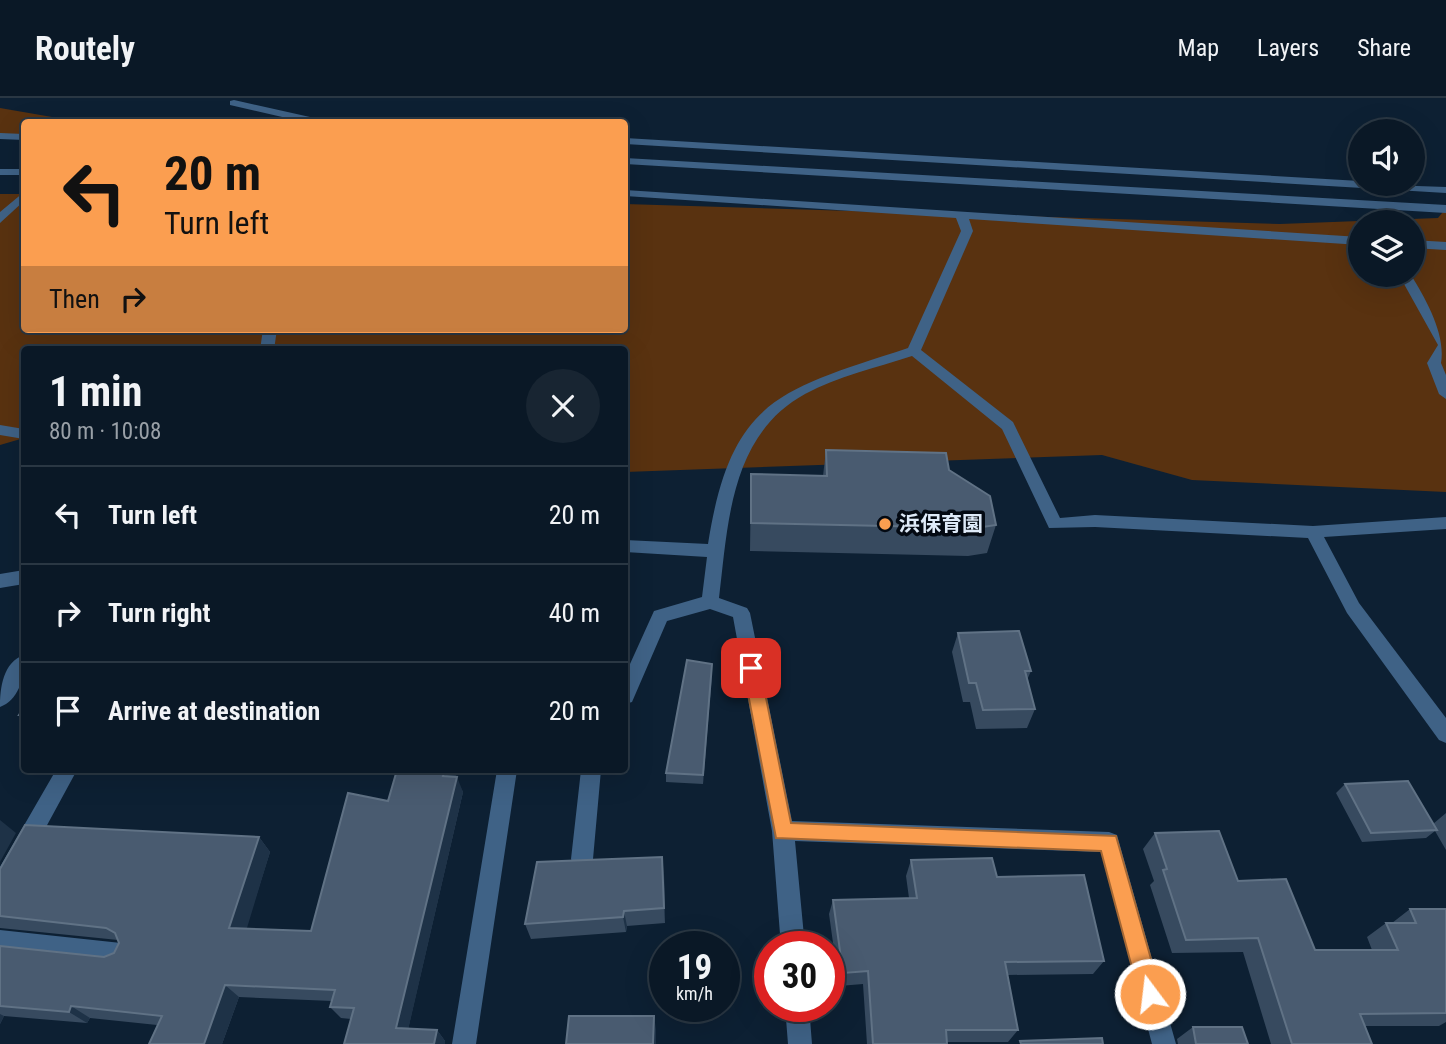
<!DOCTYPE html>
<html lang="en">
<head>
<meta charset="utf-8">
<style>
  :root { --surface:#0a1826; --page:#182532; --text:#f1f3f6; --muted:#99a0a7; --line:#2a3743 }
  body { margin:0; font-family:"Roboto Condensed","Noto Sans JP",sans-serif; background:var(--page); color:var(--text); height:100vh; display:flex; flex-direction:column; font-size:26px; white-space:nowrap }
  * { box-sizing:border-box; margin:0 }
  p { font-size:23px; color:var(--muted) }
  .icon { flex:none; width:38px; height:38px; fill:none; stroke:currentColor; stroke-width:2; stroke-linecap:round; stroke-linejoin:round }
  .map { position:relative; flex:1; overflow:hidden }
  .panel { position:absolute; left:21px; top:248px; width:607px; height:427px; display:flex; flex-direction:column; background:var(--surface); border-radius:7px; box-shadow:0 7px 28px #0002,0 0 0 2px var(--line) }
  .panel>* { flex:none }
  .banner { position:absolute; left:21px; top:21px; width:607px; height:214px; border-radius:7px; box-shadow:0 7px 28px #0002,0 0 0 2px var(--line); background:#fb9e50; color:#111; overflow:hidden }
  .buttons { position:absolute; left:1348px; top:21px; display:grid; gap:14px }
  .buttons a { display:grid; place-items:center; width:77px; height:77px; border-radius:50%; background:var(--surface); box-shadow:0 7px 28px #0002,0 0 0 2px var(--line); font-size:35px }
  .speed { position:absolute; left:649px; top:833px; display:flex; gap:14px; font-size:35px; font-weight:700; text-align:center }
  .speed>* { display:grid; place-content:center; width:91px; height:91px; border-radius:50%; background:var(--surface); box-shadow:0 7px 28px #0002,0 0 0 2px var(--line); line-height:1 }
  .speed small { font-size:18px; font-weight:400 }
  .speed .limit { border:10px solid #d22; background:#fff; color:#111 }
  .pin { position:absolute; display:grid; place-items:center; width:60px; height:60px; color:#fff; margin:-30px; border-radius:14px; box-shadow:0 4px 10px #0006 }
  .me { position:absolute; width:77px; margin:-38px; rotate:345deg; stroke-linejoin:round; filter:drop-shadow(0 0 5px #0008) }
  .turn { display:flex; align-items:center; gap:24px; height:147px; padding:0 28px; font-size:32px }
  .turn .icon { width:91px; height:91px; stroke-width:2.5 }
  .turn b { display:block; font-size:49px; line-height:60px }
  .then { display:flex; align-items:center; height:66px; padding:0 28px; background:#0003; gap:14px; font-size:26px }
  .round { display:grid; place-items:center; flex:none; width:74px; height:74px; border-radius:37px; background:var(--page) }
  .overview { display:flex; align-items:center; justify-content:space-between; height:119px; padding:0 28px }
  h1 { font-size:42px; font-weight:700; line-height:52px }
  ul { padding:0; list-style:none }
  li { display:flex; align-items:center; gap:21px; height:98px; padding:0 28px; border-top:2px solid var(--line) }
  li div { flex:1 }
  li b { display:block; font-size:26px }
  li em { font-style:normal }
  header { display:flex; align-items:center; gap:42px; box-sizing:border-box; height:98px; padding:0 35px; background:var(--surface); border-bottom:2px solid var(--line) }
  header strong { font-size:33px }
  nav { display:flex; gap:38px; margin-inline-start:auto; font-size:24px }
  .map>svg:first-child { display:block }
</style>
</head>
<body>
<header>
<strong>Routely</strong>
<nav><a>Map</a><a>Layers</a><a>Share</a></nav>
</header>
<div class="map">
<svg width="1446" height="946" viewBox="0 0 1446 946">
  <rect width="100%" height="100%" fill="#0d2033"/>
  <path fill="#593210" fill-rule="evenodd" d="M0,10L81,24H24V39L0,40Z
    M0,96H24V231H625V106L1280,126L1438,120L1446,110V394L1192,382L1102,357L625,374V252H24V340L0,347ZM1360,124H1412V177H1360Z"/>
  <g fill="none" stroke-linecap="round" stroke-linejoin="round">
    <path fill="#3f6286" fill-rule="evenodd" d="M234,2L310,19L314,24H304L230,7V3Z
      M0,35L24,36V42L0,41Z
      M625,40L1360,83V86L1446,89V95L625,46Z
      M625,60L1446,107V115L625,66Z
      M0,71H24V77H0Z
      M625,92L1360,139V147L969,121L973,133L921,252L1013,324L1060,420L1095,417L1313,428L1446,419V431L1324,439L1359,505L1446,620V645L1439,642L1347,515L1308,440L1095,429L1049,430L1002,331L912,258C876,270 838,278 805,296C730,337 728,426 719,500L747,510L750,515L792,723L1109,734L1117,737L1176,946H1152L1101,754L795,743L805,849H781L772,733L733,519L710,511L667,523L632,604L625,606V577L654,513L702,499L707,459L625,454V442L708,446C731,299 781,292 908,250L961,133L956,120L625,98Z
      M24,94V103L0,125V114Z
      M1412,142L1446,144V152L1412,150Z
      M1399,177H1411C1426,201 1446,237 1441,265L1446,277V301L1439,296L1427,265L1438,247Z
      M263,231H277L274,252H260Z
      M0,327L24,331V341L0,337Z
      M24,472V486L0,490V476Z
      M24,557C26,575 20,602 0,609C0,590 3,564 24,557Z
      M56,672H77L8,799L0,802V769Z
      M497,672H517L476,946H452Z
      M581,672H601L593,761L590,768L582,771L574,768L571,761Z
      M0,832L121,845L129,849L133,857L129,865L121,869L0,856Z
      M785,908H809L812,946H788Z"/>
  </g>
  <path fill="#374a5f" d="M826,352L949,372L996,427L987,455L968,458L750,453L751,376L823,378Z
    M958,535L1031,573L1027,582L1035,611L1027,630L976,631L970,604H963L952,554Z
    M712,576L703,686L666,684V675Z
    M397,672H457L455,679L463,694L408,931L437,932L445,943V946H344L351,921L341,920L330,909L332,903L239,899L222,946H149L157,927L90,920L87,925L4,918L0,926V848L104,859L114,855L119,845L118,842L0,830V771L259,739L270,754L246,830L311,833L388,703Z
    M1345,686L1433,726L1446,715V752L1435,733L1426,740L1362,744L1336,695Z
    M1155,735L1238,783L1315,852H1372L1367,839L1386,825H1392L1410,811H1446V924L1439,928H1365L1372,946H1271L1243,854L1172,855L1150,787L1154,783L1143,751Z
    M911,762L997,779L1104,863L1093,876L1007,877L1018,932L1008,944H947V946H867L863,886L839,888L829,816L833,802L909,800L906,778Z
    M664,775L665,825L627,828L626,834L531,841L525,826Z
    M1193,929L1248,946H1178L1177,941Z"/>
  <path fill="#1e3247" d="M712,566V576L703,686V677Z
    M445,672H457L450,694L443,678Z
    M457,679L463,694L406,941L396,930Z
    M0,722L16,735L0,764Z
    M259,739L270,754L243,843L229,830Z
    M662,759L664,775L665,825L664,810Z
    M624,813L627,828L626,834L623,819Z
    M225,887L239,899L222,946H204Z
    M71,908L90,920L87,925L69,914Z
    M0,916L4,918L0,926Z
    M654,918L656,931V946H653Z
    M437,932L445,943V946H434Z"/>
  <path fill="#495b70" stroke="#607285" stroke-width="2" d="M826,352L946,355L949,372L990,398L996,427L976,430L751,425V376L827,378Z
    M1019,533L1031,573H1025L1035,611L983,612L976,585H969L958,535Z
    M687,562L712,566L703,677L666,675Z
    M24,609V617H19Z
    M397,672H445L443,678L457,679L396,930L437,932L434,946H344L354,910L330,909L335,892L225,887L204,946H149L162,918L71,908L69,914L0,908V848L104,859L114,855L119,845L115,835L106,830L0,818V771L25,727L259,739L229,830L311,833L348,695L388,703Z
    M1408,683L1437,732L1371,735L1345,686Z
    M1219,733L1238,783L1286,781L1315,852H1398L1386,825H1416L1410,811H1446V915L1360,916L1372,946H1292L1258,840L1186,842L1163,772L1167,771L1155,735Z
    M662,759L664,810L624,813L623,819L525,826L537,764Z
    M992,760L997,779L1084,777L1104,863L1005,864L1018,932H946L947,946H873L868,873L843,875L833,802L917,800L911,762Z
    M569,918H654L653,946H566Z
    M1193,929H1242L1248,946H1196Z
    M1102,940L1103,946H1021L1020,943Z"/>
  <path fill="#fb9e50" stroke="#a36734" stroke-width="2" d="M751,563L760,570L791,725L1116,738L1161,896L1158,903L1150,907L1142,903L1139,896L1101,753L776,740L743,570Z"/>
  <circle fill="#fb9e50" stroke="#030912" stroke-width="2.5" cx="885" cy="426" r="7"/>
  <g text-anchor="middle" stroke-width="7" stroke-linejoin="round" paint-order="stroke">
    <g font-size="21" font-weight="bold" fill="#deeaf8" stroke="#030912" text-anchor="start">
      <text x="899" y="433">浜保育園</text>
    </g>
  </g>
</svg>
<div class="buttons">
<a><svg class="icon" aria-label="sound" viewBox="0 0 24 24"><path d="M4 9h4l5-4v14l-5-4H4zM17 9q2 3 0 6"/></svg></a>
<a><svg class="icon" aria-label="layers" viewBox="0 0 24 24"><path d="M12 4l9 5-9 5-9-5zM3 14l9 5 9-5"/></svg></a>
</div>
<div class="speed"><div>19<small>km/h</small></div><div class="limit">30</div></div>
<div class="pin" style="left:751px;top:570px;background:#d93025"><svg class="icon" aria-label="arrive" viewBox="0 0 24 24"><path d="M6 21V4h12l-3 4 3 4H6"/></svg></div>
<svg class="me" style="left:1150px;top:896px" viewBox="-20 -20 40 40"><circle r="17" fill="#fb9e50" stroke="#fff" stroke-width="3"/><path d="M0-11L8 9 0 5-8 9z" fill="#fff"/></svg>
<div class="banner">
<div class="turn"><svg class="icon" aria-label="left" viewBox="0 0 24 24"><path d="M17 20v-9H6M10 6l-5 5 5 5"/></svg><div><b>20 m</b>Turn left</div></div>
<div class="then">Then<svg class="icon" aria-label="right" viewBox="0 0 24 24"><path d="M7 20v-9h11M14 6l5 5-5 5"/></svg></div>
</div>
<section class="panel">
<div class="overview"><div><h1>1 min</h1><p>80 m · 10:08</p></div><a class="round"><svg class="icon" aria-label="close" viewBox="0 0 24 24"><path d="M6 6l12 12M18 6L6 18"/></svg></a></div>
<ul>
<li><svg class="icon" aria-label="left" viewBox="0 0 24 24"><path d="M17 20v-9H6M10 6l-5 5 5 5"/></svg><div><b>Turn left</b></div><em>20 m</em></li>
<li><svg class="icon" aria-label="right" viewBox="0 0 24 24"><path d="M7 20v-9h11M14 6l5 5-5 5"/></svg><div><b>Turn right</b></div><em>40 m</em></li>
<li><svg class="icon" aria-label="arrive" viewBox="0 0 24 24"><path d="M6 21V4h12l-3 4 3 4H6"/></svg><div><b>Arrive at destination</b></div><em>20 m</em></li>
</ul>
</section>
</div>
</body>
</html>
